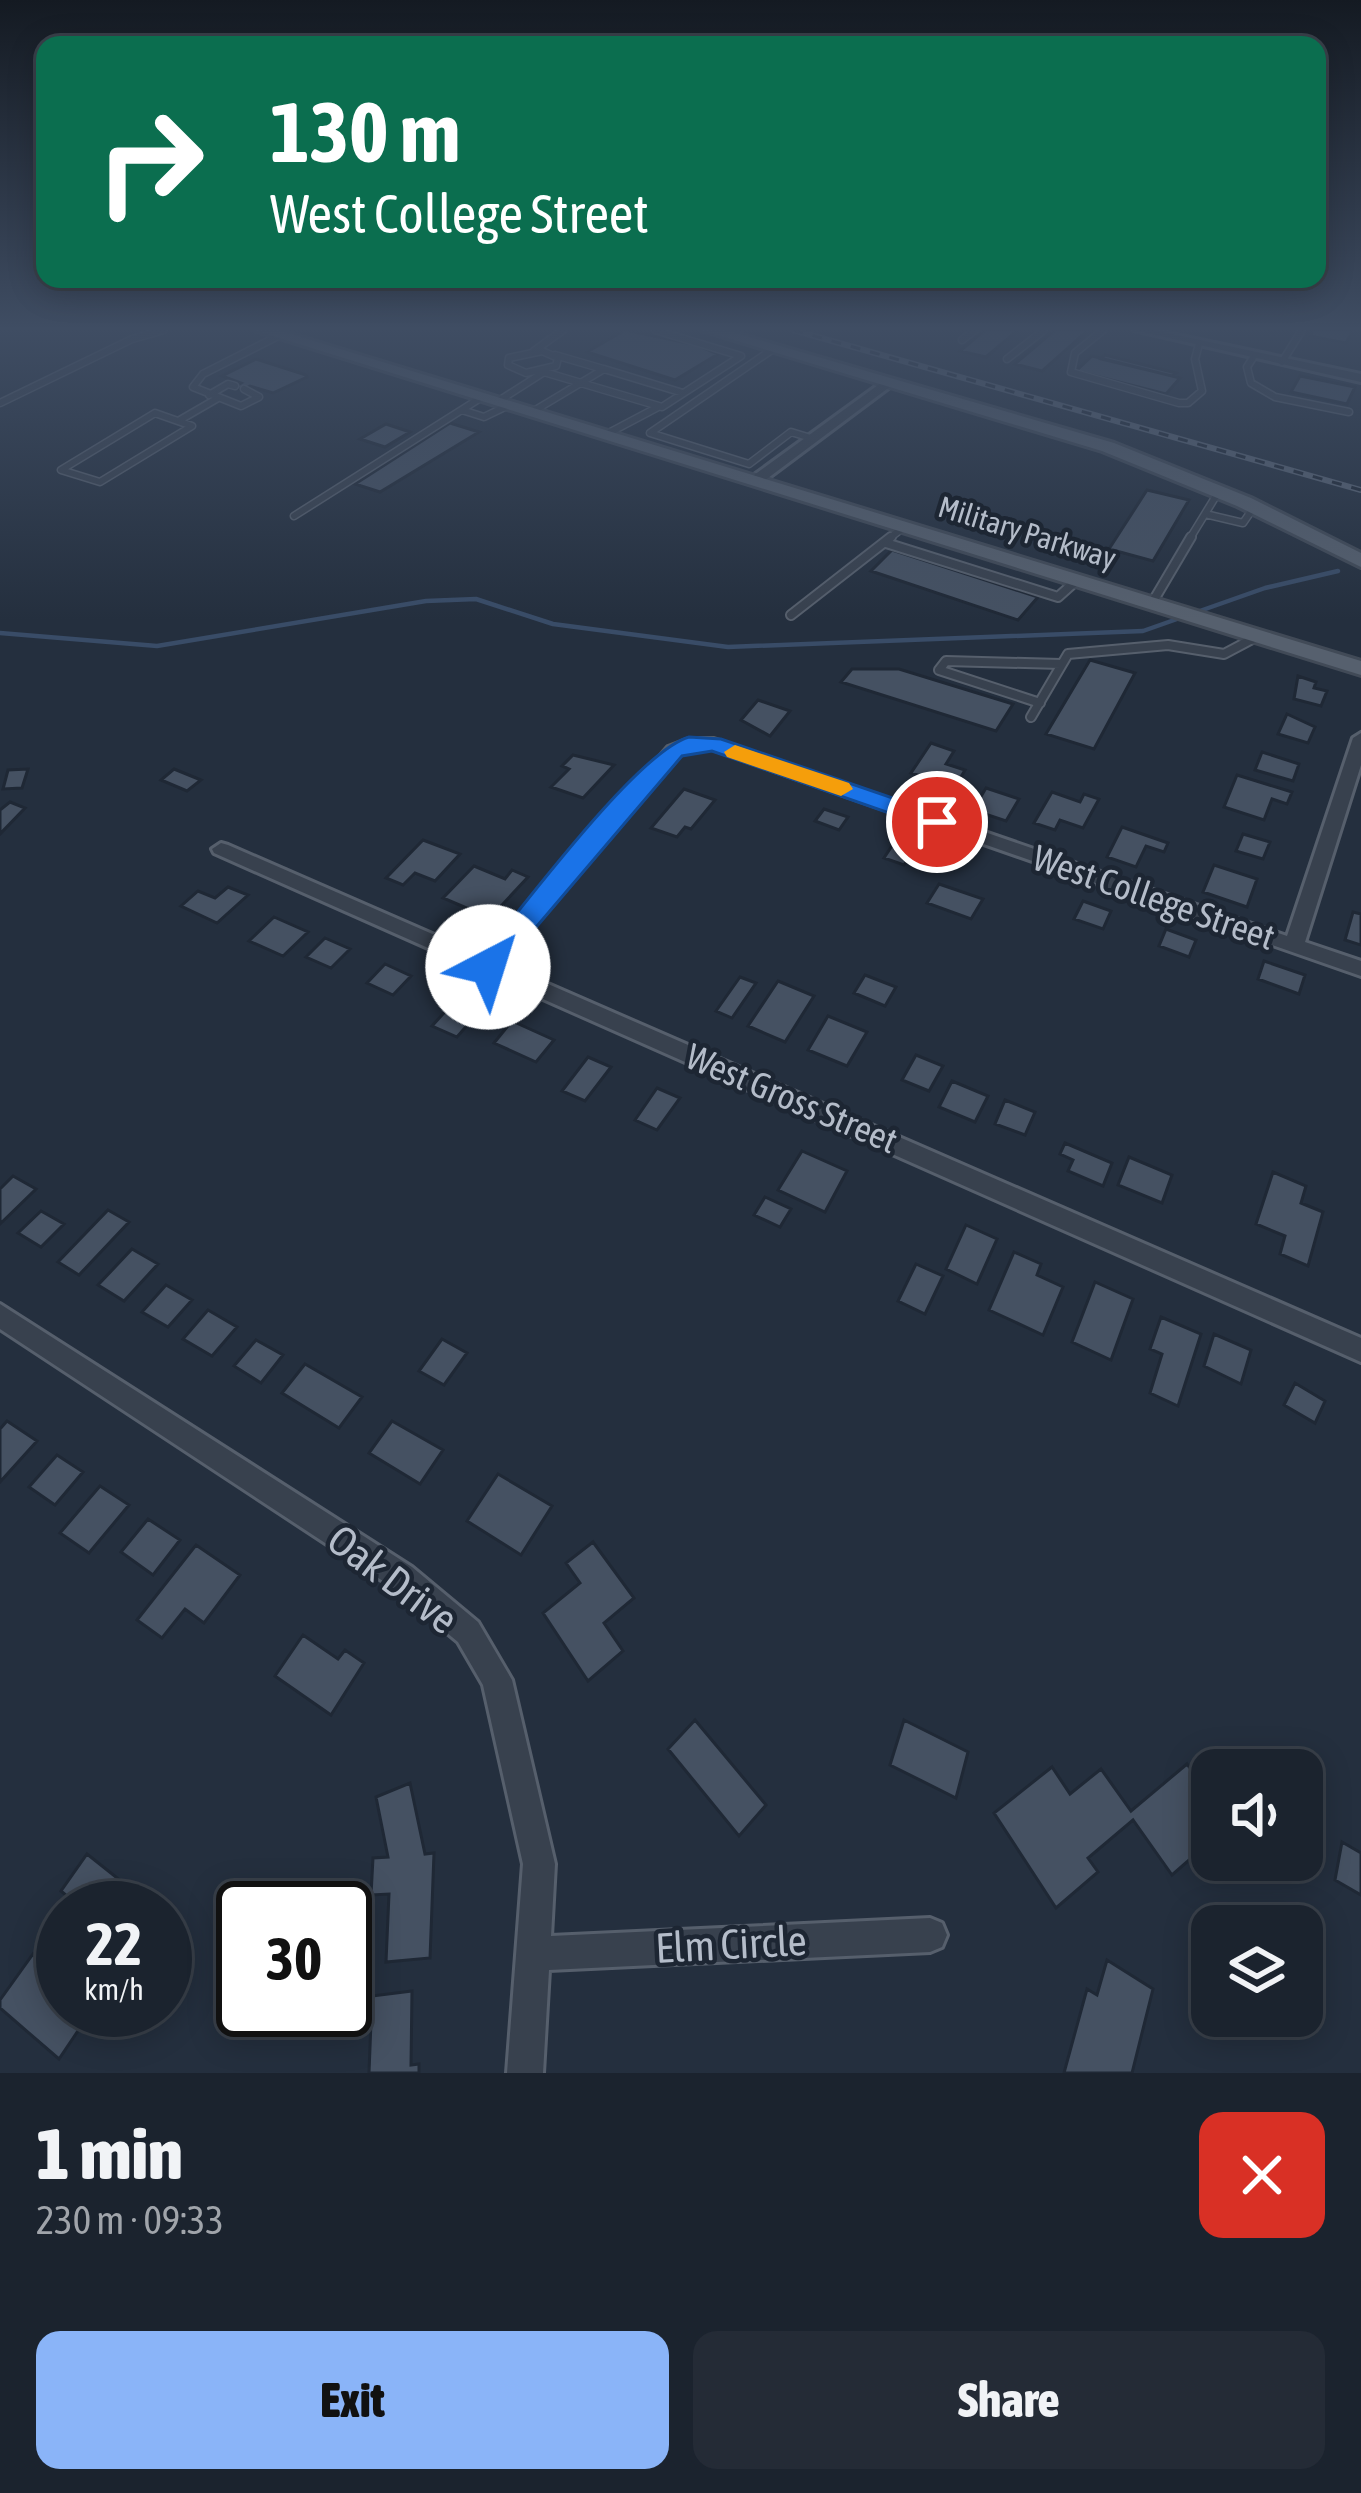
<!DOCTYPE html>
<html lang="en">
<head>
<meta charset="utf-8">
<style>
  :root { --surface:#1b232e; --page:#242b36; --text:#f1f3f6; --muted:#a0a4aa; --line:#39404a; --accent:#8ab4f8 }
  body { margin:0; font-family:"Asap Condensed",sans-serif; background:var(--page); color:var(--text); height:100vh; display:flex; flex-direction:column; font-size:45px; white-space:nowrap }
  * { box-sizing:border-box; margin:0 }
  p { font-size:39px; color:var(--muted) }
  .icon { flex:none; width:66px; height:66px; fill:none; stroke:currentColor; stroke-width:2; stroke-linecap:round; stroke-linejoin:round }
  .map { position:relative; height:2073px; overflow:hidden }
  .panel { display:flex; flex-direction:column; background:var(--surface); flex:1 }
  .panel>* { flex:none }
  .guide { position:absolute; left:36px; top:36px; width:1290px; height:252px; border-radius:24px; box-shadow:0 6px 30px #0003,0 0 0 3px var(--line); background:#0b6e4f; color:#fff; overflow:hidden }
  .buttons { position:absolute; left:1191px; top:1749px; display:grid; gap:24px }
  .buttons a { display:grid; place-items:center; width:132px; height:132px; border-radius:24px; background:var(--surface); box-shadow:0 6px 30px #0003,0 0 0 3px var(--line); font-size:60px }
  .speed { position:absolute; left:36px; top:1881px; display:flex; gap:24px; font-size:60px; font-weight:700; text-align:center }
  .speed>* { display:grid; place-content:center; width:156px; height:156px; border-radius:50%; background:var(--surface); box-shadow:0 6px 30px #0003,0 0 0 3px var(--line); line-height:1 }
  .speed small { font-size:30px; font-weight:400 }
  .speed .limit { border:6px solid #111; border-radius:18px; background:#fff; color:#111 }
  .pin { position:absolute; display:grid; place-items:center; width:102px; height:102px; color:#fff; margin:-51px; border:6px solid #fff; border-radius:50%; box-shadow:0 3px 12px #0007 }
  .me { position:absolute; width:132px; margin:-66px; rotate:40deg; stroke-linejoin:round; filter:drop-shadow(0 0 9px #0008) }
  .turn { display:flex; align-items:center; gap:42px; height:252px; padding:0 36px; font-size:54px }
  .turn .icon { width:156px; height:156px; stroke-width:2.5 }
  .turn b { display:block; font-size:84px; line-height:102px }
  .round { display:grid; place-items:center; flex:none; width:126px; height:126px; border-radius:24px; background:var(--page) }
  .summary { display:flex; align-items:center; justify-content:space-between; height:204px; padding:0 36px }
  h1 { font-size:72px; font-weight:800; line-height:90px }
  .cta { display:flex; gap:24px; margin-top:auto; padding:24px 36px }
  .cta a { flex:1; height:138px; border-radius:24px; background:var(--accent); color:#111; font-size:48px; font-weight:800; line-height:138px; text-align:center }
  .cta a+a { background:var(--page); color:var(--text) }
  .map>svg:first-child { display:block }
</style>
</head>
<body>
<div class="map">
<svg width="1361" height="2073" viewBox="0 0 1361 2073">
  <rect width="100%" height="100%" fill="#242f3e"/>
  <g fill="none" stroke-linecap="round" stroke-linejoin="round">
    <path stroke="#394c67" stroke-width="4.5" d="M0,633L157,646L426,601L476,599L553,624L728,647L1143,631L1265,588L1338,571"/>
  </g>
  <path fill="#455162" stroke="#1f2835" stroke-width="3" d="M625,330L697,345L718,354L675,380L587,352Z
    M985,330H1018L986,357L960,351Z
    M1055,330H1088L1042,371L1015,364Z
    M1314,330H1353L1346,343L1310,336Z
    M1105,355L1176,373L1172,376L1101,359Z
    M1092,356L1180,378L1166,394L1076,371Z
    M256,359L306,375L307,377L273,393L250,386L242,390L234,387L241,383L222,376Z
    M1300,376L1355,387L1347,404L1291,392Z
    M450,423L479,432L380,492L355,484Z
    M386,424L410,432L385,447L360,439Z
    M1147,490L1189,500L1153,561L1109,549Z
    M892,550L1038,597L1018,620L871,571Z
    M1090,660L1135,673L1094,749L1046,734Z
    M852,669H899L1013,704L996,731L841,682Z
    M1298,676L1316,682L1314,688L1327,691L1321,706L1294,699Z
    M758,700L790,711L770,736L741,720Z
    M1287,714L1315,727L1308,743L1278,734Z
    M931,743L954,751L946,764L965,770L951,794L933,788L937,781L911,773Z
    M1262,752L1299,764L1293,781L1255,770Z
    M573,755L614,765L583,798L551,787L569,769L562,766Z
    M28,769L22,788L3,789L8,770Z
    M174,769L201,780L187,791L161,780Z
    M1237,775L1292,792L1287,804L1272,799L1264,820L1224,807Z
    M986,788L1019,799L1006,821L973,810Z
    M684,789L715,800L691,829L685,827L677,837L651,828Z
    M1052,792L1080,802L1084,794L1099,799L1083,828L1060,820L1055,830L1034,823Z
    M10,802L25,808L0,834V810Z
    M824,809L848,817L839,830L815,821Z
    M1122,827L1168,843L1164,852L1146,846L1136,867L1107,857Z
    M1243,834L1270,842L1263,859L1236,851Z
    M899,835L919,842L904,865L884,858Z
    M423,840L460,854L435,881L415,873L403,885L386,878Z
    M1214,865L1257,879L1247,907L1203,892Z
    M474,866L505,879L512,870L528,877L490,918L443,898Z
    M939,884L983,899L971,919L927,903Z
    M228,887L248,895L217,923L181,906L198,891L215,898Z
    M1083,901L1111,911L1103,929L1074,919Z
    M1353,912L1361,914V945L1345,940Z
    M274,917L308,932L283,956L249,941Z
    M1166,929L1196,940L1189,957L1159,946Z
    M325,938L350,949L331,968L306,957Z
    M1264,961L1305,975L1299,994L1258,979Z
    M385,964L411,976L393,995L367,983Z
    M865,975L896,987L885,1006L854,993Z
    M740,977L756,983L732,1018L716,1011Z
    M778,981L814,996L785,1042L748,1026Z
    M452,1004L476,1015L457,1037L432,1026Z
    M828,1016L867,1032L847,1066L808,1050Z
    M512,1021L554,1040L536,1062L494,1043Z
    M916,1055L943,1066L929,1091L902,1080Z
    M588,1057L611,1067L585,1101L562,1091Z
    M952,1081L988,1096L975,1122L939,1107Z
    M657,1088L680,1098L657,1130L635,1120Z
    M1005,1100L1035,1112L1025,1135L995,1124Z
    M1065,1143L1112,1163L1103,1186L1068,1171L1073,1160L1060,1154Z
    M802,1151L847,1171L825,1212L778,1190Z
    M1129,1157L1172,1175L1162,1203L1118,1185Z
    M1273,1172L1306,1186L1301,1203L1323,1212L1308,1266L1280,1254L1285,1236L1256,1224Z
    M13,1176L36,1189L0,1224V1189Z
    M765,1197L791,1209L780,1227L754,1215Z
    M108,1210L129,1222L79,1275L58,1262Z
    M41,1211L64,1224L41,1247L18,1233Z
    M966,1225L997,1239L977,1284L946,1269Z
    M132,1249L158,1264L124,1301L98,1285Z
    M1014,1252L1041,1264L1037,1275L1063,1287L1043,1335L989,1310Z
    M916,1264L943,1276L925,1314L898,1301Z
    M1095,1282L1133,1299L1111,1360L1072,1342Z
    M166,1285L192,1300L168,1327L142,1312Z
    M208,1310L237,1327L212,1356L183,1339Z
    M1161,1317L1201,1334L1178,1406L1150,1393L1162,1354L1150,1349Z
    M1214,1334L1251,1350L1241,1384L1204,1366Z
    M442,1339L467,1353L444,1385L419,1371Z
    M256,1340L283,1355L261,1383L234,1366Z
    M305,1364L362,1397L339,1428L282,1393Z
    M1295,1383L1325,1401L1315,1423L1284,1405Z
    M7,1421L37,1441L0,1482V1429Z
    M392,1421L443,1450L420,1484L369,1453Z
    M57,1455L83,1472L55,1505L29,1487Z
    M498,1474L552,1506L521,1555L467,1521Z
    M100,1486L129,1505L89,1553L60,1533Z
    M148,1519L180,1540L153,1575L121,1552Z
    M593,1542L634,1598L604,1623L623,1651L588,1681L543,1613L580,1583L566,1563Z
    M196,1545L240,1575L204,1623L185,1609L162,1638L137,1620Z
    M303,1635L338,1659L345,1650L364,1663L331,1715L275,1676Z
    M695,1720L766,1805L739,1836L668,1749Z
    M904,1720L968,1752L956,1798L890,1765Z
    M1187,1764L1212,1797V1840L1172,1875L1133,1820L1088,1858L1098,1872L1056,1908L994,1813L1052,1767L1070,1794L1101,1769L1131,1811Z
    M410,1783L425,1854L434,1853L430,1958L386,1962L389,1894L371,1895L373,1858L388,1857L376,1797Z
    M1342,1842L1361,1853V1895L1335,1880Z
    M87,1854L126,1885L110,1908H81L61,1891Z
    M33,1954L63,1979V2010H92L59,2059L0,2008V2000Z
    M1107,1960L1153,1989L1132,2073H1064L1087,1989L1097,1995Z
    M412,1991L411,2065L419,2064V2073H369L372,1996Z"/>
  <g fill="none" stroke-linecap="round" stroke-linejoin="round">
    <defs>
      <path id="service-far1" d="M1103,330L1075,353L1071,372L1179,403H1188L1202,391L1195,359L1199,344
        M962,340L975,330
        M773,349L650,433L749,464L791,432L814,439
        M534,351L563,330
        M542,351L558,358L556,366L526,373L508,365L509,358Z
        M555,355L603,369
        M1254,356L1247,367L1251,383L1275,397L1349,412
        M1007,359L1044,330
        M1282,362L1302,330
        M244,389L259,397L241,406L193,387L203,374L280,335
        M209,395L228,384L235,386
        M497,402L544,372L662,407L741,356L655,330
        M0,403L132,339L164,330
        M462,410L484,417L509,405
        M532,412L604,369L683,393
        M155,413L192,426L100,482L61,470Z
        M180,420L218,398
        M605,435L658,407
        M1205,514L1243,523L1254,507
        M294,516L482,397
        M887,540L904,527
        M1189,540L1219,491"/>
      <path id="service" d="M886,543L1058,597L1077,580
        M1152,603L1191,537
        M791,615L891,537
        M1040,703L939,670L946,661L1061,664
        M1031,717L1068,654L1168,645L1224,654L1258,636"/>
      <path id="minor" d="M1134,330H1153L1361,374V382Z
        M885,380L895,383L760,484H750V478Z
        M1361,733V765L1305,942L1361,961V976L712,749H692L680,755L502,964L1361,1338V1362L214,853L212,849L221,843L228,845L485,957L668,747L689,739H714L1287,936L1353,738Z
        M0,1304L412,1567L478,1622L512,1680L555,1864L551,1936L930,1918L942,1923L947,1935L942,1947L930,1952L549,1970L543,2073H507L523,1864L483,1685L458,1642L392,1587L0,1329Z"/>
      <path id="primary" d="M254,330H278L1361,661V675Z
        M701,330H725L1114,443L1251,498L1361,553V567L1237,506L1102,451Z"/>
    </defs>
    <use href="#service-far1" stroke="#565f6c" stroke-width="9"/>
    <use href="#service" stroke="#565f6c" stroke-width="12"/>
    <use href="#minor" stroke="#565f6c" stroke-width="6"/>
    <use href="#primary" stroke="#414a57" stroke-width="6"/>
    <use href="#service-far1" stroke="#38414e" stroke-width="6"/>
    <use href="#service" stroke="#38414e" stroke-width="8"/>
    <use href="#minor" fill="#38414e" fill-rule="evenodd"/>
    <use href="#primary" fill="#56606e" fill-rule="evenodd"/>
    <defs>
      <path id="rail" d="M793,330L1361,490"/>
    </defs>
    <use href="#rail" stroke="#5a6575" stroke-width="6"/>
    <use href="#rail" stroke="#1d2633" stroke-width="3" stroke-dasharray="10" stroke-linecap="butt"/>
  </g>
  <linearGradient id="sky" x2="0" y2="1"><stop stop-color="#141a22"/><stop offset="0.53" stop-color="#3f4d63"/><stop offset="1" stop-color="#3f4d63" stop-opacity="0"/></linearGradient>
  <rect width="1361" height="620" fill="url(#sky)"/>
  <path fill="#1a73e8" stroke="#114b97" stroke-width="3" d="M689,737L721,739L945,816L949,822L945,827H929L712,751L682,756L497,973H479L475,967L479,960C520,911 637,752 689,737Z"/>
  <path fill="#f59e0b" d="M735,745L849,783L853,789L841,796L727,757L724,752Z"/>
  <g text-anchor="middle" stroke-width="9" stroke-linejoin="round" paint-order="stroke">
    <g font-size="30" fill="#b4bcc9" stroke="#1d2633">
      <text transform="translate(1027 533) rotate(17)" y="10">Military Parkway</text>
    </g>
    <g font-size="36" fill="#b4bcc9" stroke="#1d2633">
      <text transform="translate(1154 897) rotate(19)" y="13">West College Street</text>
      <text transform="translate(792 1098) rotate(23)" y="13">West Gross Street</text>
    </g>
    <g font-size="42" fill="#b4bcc9" stroke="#1d2633">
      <text transform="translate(393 1579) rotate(37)" y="15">Oak Drive</text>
      <text transform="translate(731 1944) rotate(-3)" y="15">Elm Circle</text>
    </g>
  </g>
</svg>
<div class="buttons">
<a><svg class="icon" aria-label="sound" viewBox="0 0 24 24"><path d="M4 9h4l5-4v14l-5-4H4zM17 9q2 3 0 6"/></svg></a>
<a><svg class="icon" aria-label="layers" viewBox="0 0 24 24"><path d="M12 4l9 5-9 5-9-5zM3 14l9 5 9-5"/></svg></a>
</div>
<div class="speed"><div>22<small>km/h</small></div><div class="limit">30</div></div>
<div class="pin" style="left:937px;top:822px;background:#d93025"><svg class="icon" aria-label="arrive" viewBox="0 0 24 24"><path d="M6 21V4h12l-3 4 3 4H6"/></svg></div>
<svg class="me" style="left:488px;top:967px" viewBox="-20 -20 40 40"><circle r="19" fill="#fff"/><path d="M0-13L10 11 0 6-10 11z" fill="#1a73e8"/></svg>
<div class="guide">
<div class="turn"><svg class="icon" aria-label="right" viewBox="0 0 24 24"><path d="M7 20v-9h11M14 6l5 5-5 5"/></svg><div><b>130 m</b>West College Street</div></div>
</div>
</div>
<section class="panel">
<div class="summary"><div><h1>1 min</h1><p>230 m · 09:33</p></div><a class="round" style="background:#d93025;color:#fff"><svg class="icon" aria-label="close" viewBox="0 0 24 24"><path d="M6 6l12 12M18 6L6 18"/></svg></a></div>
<div class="cta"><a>Exit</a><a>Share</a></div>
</section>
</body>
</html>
